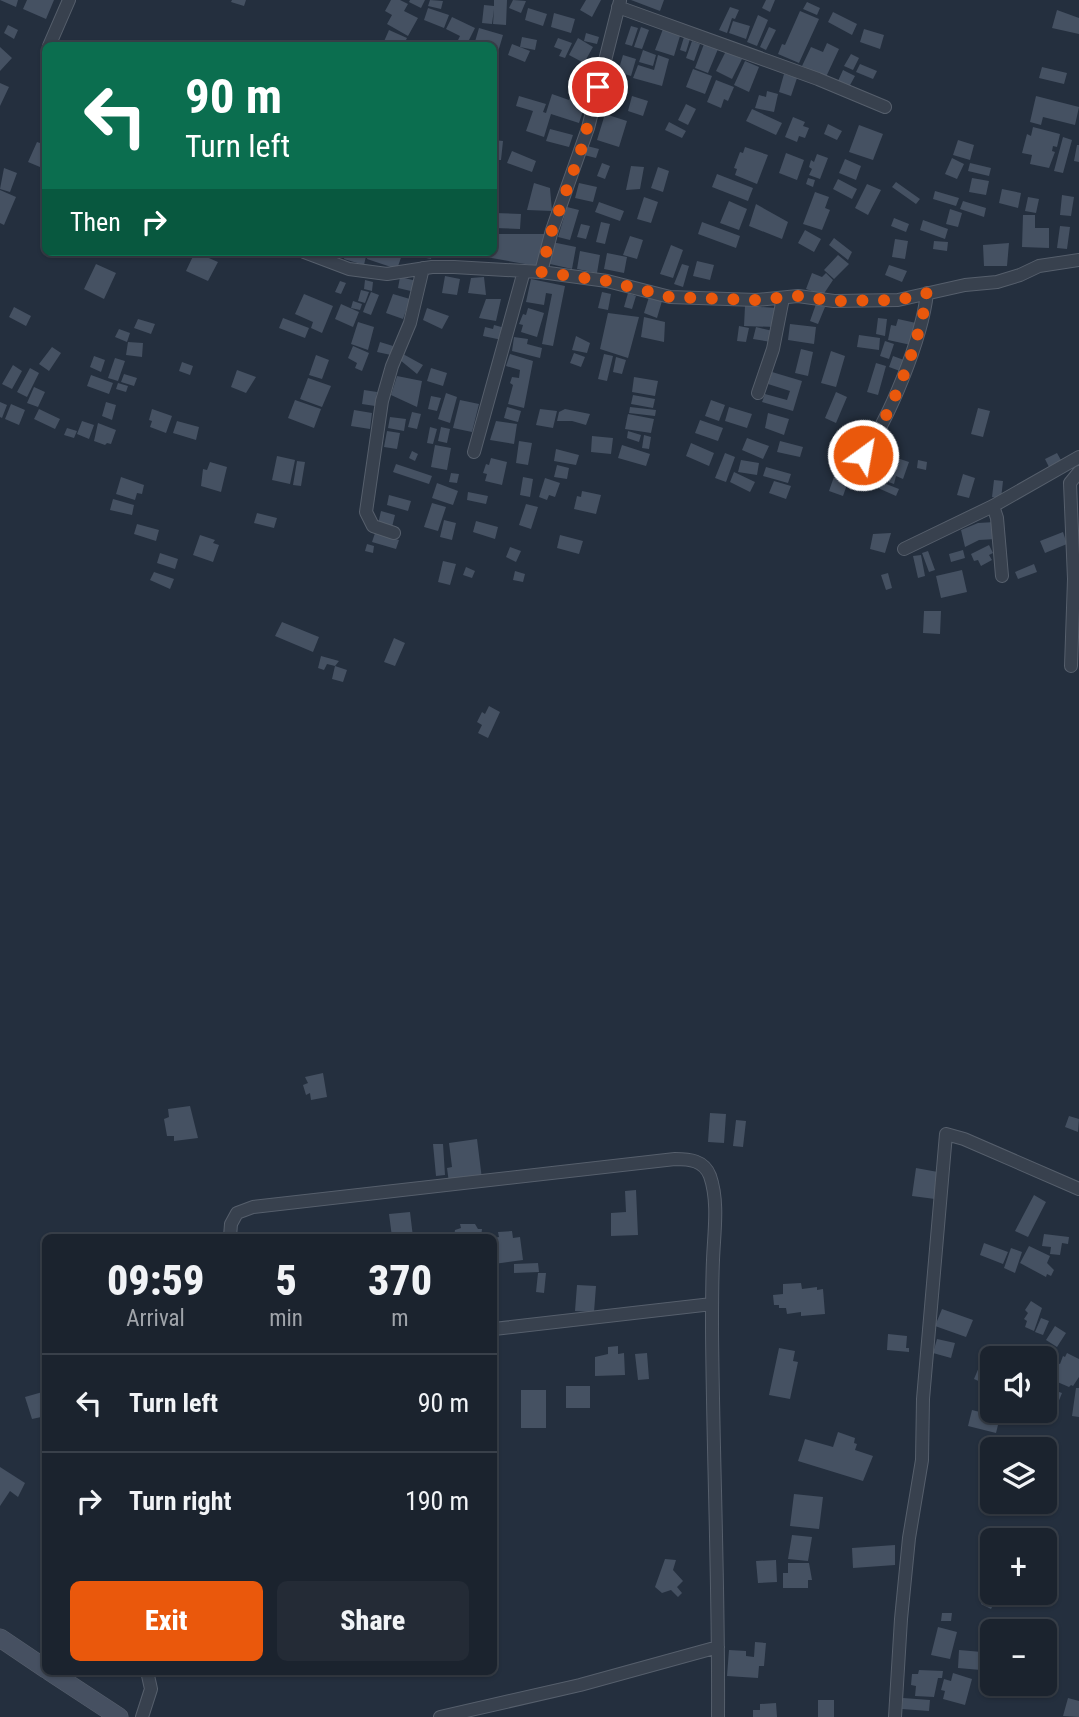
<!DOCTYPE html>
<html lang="en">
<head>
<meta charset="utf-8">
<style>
  :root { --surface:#1b232e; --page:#242b36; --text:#f1f3f6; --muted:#a0a4aa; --line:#39404a; --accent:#ea580c }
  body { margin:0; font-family:"Roboto Condensed",sans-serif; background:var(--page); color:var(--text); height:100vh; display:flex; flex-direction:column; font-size:26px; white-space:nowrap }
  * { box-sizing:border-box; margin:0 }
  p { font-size:23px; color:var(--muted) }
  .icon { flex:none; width:38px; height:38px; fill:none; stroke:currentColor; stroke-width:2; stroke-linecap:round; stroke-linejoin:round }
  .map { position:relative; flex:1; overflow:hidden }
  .details { position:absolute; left:42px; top:1234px; width:455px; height:441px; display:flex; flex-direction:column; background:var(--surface); border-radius:10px; box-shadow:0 2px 5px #0004,0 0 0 2px var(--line) }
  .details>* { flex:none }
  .guide { position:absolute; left:42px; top:42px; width:455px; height:214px; border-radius:10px; box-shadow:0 2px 5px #0004,0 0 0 2px var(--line); background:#0b6e4f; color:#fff; overflow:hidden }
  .buttons { position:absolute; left:980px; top:1346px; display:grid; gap:14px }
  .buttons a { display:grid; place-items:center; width:77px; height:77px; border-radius:10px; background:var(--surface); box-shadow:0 2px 5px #0004,0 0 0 2px var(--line); font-size:35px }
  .pin { position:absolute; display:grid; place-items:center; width:60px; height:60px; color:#fff; margin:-30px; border:4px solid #fff; border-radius:50%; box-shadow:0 2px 7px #0007 }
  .me { position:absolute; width:77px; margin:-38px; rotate:32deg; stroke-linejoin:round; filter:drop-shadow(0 0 5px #0008) }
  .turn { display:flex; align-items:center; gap:24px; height:147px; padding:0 28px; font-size:32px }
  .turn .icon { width:91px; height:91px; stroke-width:2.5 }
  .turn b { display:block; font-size:49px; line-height:60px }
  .then { display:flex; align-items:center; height:66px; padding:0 28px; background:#0003; gap:14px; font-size:26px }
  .eta { display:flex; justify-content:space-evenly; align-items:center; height:119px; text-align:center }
  .eta b { font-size:42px; font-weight:800; line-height:49px }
  .button { display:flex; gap:14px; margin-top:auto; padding:14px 28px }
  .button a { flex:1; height:80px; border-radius:10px; background:var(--accent); color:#fff; font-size:28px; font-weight:800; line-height:80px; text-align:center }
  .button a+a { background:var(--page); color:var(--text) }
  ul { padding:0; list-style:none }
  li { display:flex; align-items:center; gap:21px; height:98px; padding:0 28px; border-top:2px solid var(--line) }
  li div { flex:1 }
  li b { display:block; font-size:26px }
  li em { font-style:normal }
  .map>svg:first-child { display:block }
</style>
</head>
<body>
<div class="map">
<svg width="1079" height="1717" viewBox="0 0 1079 1717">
  <rect width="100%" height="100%" fill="#242f3e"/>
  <path fill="#455162" d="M0,0H18L16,7Z
    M27,0H54L46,19L23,9Z
    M232,0H246L244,6L231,2Z
    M391,0H400L408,4L404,11L418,18L408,36L387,24L392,15L385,11Z
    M410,0H425L421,8L409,2Z
    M430,0L443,1L441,9L428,6Z
    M494,0H507L506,25L493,24L494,9L492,24L482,23L484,5L494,6Z
    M513,0L526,1L521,13L509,8Z
    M586,0H601L592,17L580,10Z
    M631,0H664L660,11Z
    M766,0H775L770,12L762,8Z
    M807,2L820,8L817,15L803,9Z
    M730,7L739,10L735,19L732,18L727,33L719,30Z
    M428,8L449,15L444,28L424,20Z
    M528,8L547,14L543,26L525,20Z
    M1057,10L1079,18V34L1052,28Z
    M800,11L819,19L799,63L778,54L782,44L785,45Z
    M833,12L857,24L852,35L828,22Z
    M554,13L575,19L571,33L551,27Z
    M758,15L768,20L757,46L747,42Z
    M452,17L475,28L466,46H455L460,36L446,29Z
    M733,21L750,26L746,39L729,33Z
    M8,25L18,30L14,39L4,33Z
    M631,26L638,28L632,46L625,44Z
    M641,27L649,30L642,49L634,47Z
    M769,27L776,30L766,50L760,47Z
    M479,28L503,35L498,52L494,50V46L474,45Z
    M663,29L680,36L674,56L655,50Z
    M864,29L884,35L880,49L860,42Z
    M389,30L407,38L403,46H382Z
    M586,33L599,37L597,44L584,41Z
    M522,37L537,40L535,50L520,47Z
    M684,37L690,39L686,52L680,50Z
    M558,38L572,43L565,58L559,56L562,50L554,47Z
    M578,38L593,47L584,63L569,55Z
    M692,41L700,44L694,61L686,58Z
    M827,43L839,49L826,77L802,66L811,47L823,52Z
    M512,44L530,51L525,62L508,55Z
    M704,44L718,49L708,73L695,68Z
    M0,47L12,58L0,71Z
    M643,50L656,55L653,66L639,62Z
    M726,51L742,59L732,79L716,71Z
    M851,54L859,58L853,70L844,66Z
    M623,55L636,59L631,76L618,72Z
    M658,55L669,59L662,86L633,78L638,65L654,70Z
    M745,61L759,67L749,92L734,85Z
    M860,64L877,71L873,79L856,72Z
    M1042,67L1067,73L1064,84L1039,78Z
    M693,69L712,76L705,94L686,87Z
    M579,70L595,75L579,123L551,114L544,137L526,131L533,111L516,106L519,96L546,104L543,112L546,113L552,94L569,100Z
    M843,70L855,76L849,87L838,81Z
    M784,74L797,78L791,96L779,92Z
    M716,80L734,87L728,101L724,99L721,108L707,102Z
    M0,83L9,87L0,106Z
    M615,84L627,88L623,102L611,98Z
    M767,91L778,94L774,112L755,108L759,95L766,97Z
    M632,96L648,101L643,116L628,111Z
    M1036,96L1079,107L1075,125L1043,117L1041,125L1030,122Z
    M686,104L696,109L688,125L678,120Z
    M752,109L782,123L776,135L746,121Z
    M605,114L627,121L619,147L597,140Z
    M793,117L805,122L803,126L809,128L805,138L799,136L797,142L785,137Z
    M669,122L686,131L682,138L665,130Z
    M828,124L842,131L837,140L824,134Z
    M859,125L883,134L873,160L849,152Z
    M1033,127L1060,134L1057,147L1053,146L1052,151L1055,152L1049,168L1030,164L1032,155L1022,153L1027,134L1031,136Z
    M550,129L573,135L569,147L546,141Z
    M1063,137L1072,140L1063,173L1054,171Z
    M494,140L503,141L501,160H494Z
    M958,140L974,145L970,160L953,155Z
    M37,142L46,145V155L40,167L28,162Z
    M1077,145H1079V162L1074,161Z
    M587,146L599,149L596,158L584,155Z
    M745,147L768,155L757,184L735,175L737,169L734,168L740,152L743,153Z
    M512,151L536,161L532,172L507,163Z
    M786,153L804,160L797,180L779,173Z
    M817,154L828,158L820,179L809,175L812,169L809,167L811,160L814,162Z
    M952,158L964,164L957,179L945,174Z
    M845,159L861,166L856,180L839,173Z
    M602,163L610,166L605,179L597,176Z
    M970,163L991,168L989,176L968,171Z
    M631,166L644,167L640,189L626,190Z
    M658,167L669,171L663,192L651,188Z
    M4,168L17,173L10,192L0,189Z
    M717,174L753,188L748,201L712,187Z
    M808,178L815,180L813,187L806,184Z
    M972,178L989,181L986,195L969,192Z
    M838,179L857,189L852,199L833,189Z
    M896,182L920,199L916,204L892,187Z
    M534,183L550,188L552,211L527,210Z
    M579,183L597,187L593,202L575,198Z
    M867,184L881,190L868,215L855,208Z
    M1002,189L1021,193L1018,208L999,203Z
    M0,190L16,197L4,225L0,223Z
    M935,191L959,198L956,206L933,199Z
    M815,192L829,197L825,208L830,210L822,230L803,224Z
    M1062,195L1074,197L1071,216L1060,215Z
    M644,197L658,202L651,223L637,219Z
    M1028,197L1039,199L1036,213L1025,211Z
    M729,201L747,209L739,230L720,223Z
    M963,201L986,208L984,217L960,209Z
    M599,202L624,211L620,221L595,212Z
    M756,204L788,222L782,239L749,226Z
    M567,207L579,210L570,240L558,237Z
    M950,209L962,213L958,227L946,224Z
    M494,213L521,214L520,229L494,228Z
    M1023,215H1035V228H1049V248L1022,247Z
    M894,218L909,224L906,232L891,226Z
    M923,220L948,229L945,239L920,230Z
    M601,222L610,224L605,244L596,242Z
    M702,222L740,236L736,248L698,234Z
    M581,224L590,226L586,239L577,237Z
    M1060,226L1070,227L1067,249L1057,248Z
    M805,230L821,239L814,252L798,243Z
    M495,234H547L536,266L486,257L488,252H494Z
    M630,236L643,240L637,259L623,255Z
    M834,238L852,252L848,260L829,245Z
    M895,239L908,241L905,259L892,257Z
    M934,241L948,242L947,251L933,249Z
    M552,242L576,247L572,269L550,264Z
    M1009,243L1007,266H984L983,245Z
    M671,245L683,250L673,278L660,274Z
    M580,251L600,255L597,273L577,269Z
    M195,252L218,262L208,281L186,271Z
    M323,252H339L335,260L322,254Z
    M346,252H367L364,265L344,259Z
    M369,252H393L402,255L397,269L367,259Z
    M422,252H433L431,259L421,257Z
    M607,253L627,257L624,273L604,269Z
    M838,255L849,264L834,279L824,270Z
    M697,261L714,265L710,280L693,276Z
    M96,264L116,273L104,299L84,289Z
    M682,264L689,266L683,287L674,284Z
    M889,265L907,271L902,282L885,275Z
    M812,273L822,277L826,273L833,280L823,295L806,289Z
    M445,276L460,279L457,295L442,293Z
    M400,277L417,281L415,292L398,288Z
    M484,277L486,295L468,293L471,278Z
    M531,279L565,286L553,346L542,344L552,294L546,293L544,305L526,302Z
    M365,280L373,282L372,291L364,289Z
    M340,281L346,283L341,294L335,292Z
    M361,290L369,292L365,303L358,301Z
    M371,292L379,295L371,315L363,312L366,304L368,305L366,304Z
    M602,292L611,294L608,310L598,308Z
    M628,293L636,296L632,309L624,307Z
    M304,294L333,306L322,333L311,328L313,322L295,314Z
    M393,294L410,299L403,319L386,313Z
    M649,297L662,301L657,318L644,313Z
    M486,299H501L496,321L479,318Z
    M353,301L362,304L360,310L351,308Z
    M341,304L359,312L353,327L335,319Z
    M816,304L825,307L818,324L810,321Z
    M745,306L777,308L776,327L744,326Z
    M14,307L31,316L26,326L9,317Z
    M427,308L449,316L442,329L423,320Z
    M528,308L544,313L537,337L521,332L523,325L519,324L523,314L526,315Z
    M608,313L639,317L628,358L600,349Z
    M644,317L665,322L664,342L641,337Z
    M283,318L309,328L305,338L279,328Z
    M878,318L887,319L885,336L876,334Z
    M138,319L155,324L151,334L134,328Z
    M898,319L916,323L911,345L888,340L891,325L896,326Z
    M358,322L374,327L368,350L351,344Z
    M790,324L816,327L814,344L788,340Z
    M494,325L505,328L502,340L483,336L485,327L493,329Z
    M739,326L749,328L746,342L737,341Z
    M756,327L773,331L771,342L753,339Z
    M119,329L130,333L127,342L115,337Z
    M859,335L880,338L879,350L857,347Z
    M576,336L590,343L587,353L572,350Z
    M514,337L528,339L527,344L542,348L540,358L512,351Z
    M885,341L894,344L889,359L880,356Z
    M128,342L143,343L142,357L126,355Z
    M380,342L393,346L391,355L377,352Z
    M353,346L369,353L362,371L355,368L357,363L348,358Z
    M52,347L61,353L49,371L39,364Z
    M801,349L813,352L808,376L795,373Z
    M831,351L845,356L836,387L821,383Z
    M574,353L585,357L581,367L570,363Z
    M403,354L423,365L417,374L400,360Z
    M510,354L533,361L524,408L508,404L513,385L510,383L512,377L519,378L520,370L506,366Z
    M604,354L613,356L607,381L598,379Z
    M316,355L329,360L322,379L309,375Z
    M94,356L105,360L101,372L90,367Z
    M893,356L904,360L900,371L889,367Z
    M616,357L626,360L622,374L613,372Z
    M115,358L125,361L118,381L108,378Z
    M182,362L193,366L190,375L179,371Z
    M876,363L886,366L878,395L867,392Z
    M13,365L22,371L12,389L2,384Z
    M30,368L39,373L27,397L17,392Z
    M431,368L447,373L443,386L427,381Z
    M237,370L256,377L246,393L231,387Z
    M772,372L802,381L793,411L762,402L765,394L787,400L790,391L768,384Z
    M124,374L137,378L134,386L121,382Z
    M91,375L113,383L109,394L87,386Z
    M397,376L422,381L417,407L391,395Z
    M634,377L658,381L655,396L632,392Z
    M308,378L331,386L322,407L300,399Z
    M118,383L128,386L126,392L116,389Z
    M34,387L45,392L38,407L27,403Z
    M364,390L377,392L375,406L362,404Z
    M836,392L847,397L836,423L825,418Z
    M446,393L457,397L450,423L438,419Z
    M633,395L655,399L653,408L631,404Z
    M431,396L441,398L437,411L428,409Z
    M295,400L321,409L314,428L288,418Z
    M460,400L479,404L472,432L453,428Z
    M711,400L725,405L719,421L705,416Z
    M0,402L7,405L2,418L0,417Z
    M106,402L116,405L112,420L102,416Z
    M11,404L25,410L19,425L5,419Z
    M507,407L521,411L518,422L504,418Z
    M630,407L656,410L655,416L629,413Z
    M729,407L752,414L747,428L725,421Z
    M978,408L990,411L983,437L971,434Z
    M39,409L60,419L55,429L34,419Z
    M152,409L172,416L166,433L150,427L152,421L149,420Z
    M540,409L557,411L553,428L536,425Z
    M565,409L590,414L586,425L572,421H557L559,412Z
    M354,410L372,413L370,429L351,426Z
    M412,412L421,414L417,429L408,427Z
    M768,413L789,419L784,435L765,428Z
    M628,414L654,419L651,433L625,429Z
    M390,417L406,419L404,431L388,428Z
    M700,420L723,428L718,441L695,433Z
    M82,421L94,425L89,439L77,434Z
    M177,421L199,427L196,440L173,433Z
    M496,421L517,424L514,444L490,440Z
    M98,423L116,430L111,444L107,443L105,445L94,441Z
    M430,427L437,429L433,444L427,443Z
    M441,427L450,429L447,443L438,441Z
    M67,428L77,431L74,438L64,435Z
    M387,431L400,433L397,449L384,447Z
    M628,431L641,435L639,442L627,438Z
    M644,435L651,437L649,449L642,448Z
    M592,436L613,438L611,454L591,452Z
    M747,438L769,446L763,459L742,450Z
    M519,441L532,443L528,465L516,463Z
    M780,441L803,447L800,457L777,452Z
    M691,443L714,453L709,466L686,456Z
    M435,445L451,448L447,470L431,467Z
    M622,445L650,454L646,466L618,458Z
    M556,449L579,455L576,465L554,461Z
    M412,451L418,454L415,461L409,458Z
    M725,453L735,457L726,482L715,478Z
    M1057,453L1062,462L1050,469L1045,459Z
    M888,455L909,462L903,479L896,476L894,484L880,479L882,472L879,471L882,461L886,462Z
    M277,456L295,460L290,484L272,480Z
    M491,458L507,462L502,485L485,481L487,474L483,473L486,464L489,465Z
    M741,460L759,463L757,475L738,472Z
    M918,460L927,462L926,470L917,468Z
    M297,461L305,462L301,486L293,485Z
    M210,462L227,467L221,492L201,486L203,469L207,470Z
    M396,464L432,476L429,484L393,472Z
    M557,465L569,468L567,479L554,477Z
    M766,467L791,474L788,483L763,476Z
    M836,471L850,476L843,496L829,491Z
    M734,472L755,482L750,492L730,482Z
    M451,473L459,474L457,483L449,482Z
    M963,474L975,478L969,498L957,495Z
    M121,477L144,485L142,494L137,493L135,500L116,494Z
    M523,477L533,479L530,497L520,495Z
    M545,478L560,483L555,497L549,495L547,500L539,497Z
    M994,480L1003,481L1001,499L992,497Z
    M774,481L791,486L786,499L769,493Z
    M881,482L899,489L896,496L878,488Z
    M437,483L458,491L453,505L432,498Z
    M582,491L601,495L596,514L574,509L577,496L581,497Z
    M468,492L488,496L486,504L467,500Z
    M389,495L411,501L408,511L387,505Z
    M113,499L134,505L132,515L110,510Z
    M432,503L446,507L438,531L424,527Z
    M526,504L538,507L531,529L519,525Z
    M381,511L395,515L392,527L378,524Z
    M257,513L277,518L274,528L254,523Z
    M444,520L456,523L452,540L440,537Z
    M476,521L498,527L495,539L473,532Z
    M995,522V539L979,540L965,547L961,530L978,523Z
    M137,524L159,530L156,541L134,534Z
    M1063,532L1067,544L1045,553L1040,541Z
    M375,533L399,540L396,549L372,542Z
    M891,533L885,553L870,549L873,534Z
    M200,535L215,540L213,543L219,545L213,562L193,555Z
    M560,535L583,541L579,554L557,548Z
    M367,544L374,546L373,553L365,551Z
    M989,545L993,553L989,555L992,560L981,566L978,560L974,561L971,554Z
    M510,547L521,551L516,562L506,557Z
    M963,550L965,558L951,562L949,554Z
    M928,551L935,570L929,572L922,553Z
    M160,553L178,559L175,569L157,563Z
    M921,555L925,576L918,578L913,556Z
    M443,561L456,564L450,585L438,582Z
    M1034,564L1037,572L1018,579L1015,572Z
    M466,567L475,571L472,578L463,575Z
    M962,570L967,592L941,598L936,576Z
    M515,571L525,574L523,582L513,580Z
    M154,572L174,579L170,589L150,580Z
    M888,573L892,588L886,590L881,575Z
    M924,611H941L940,634L923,633Z
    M282,622L319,637L313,652L275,636Z
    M394,638L405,643L395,666L384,662Z
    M321,656L339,661L335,666L327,664L324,670L318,668Z
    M335,666L347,670L343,682L332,679Z
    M489,706L500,712L488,738L478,733L482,725L477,722L482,712L485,714Z
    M323,1073L327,1097L311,1100L310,1093L306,1095L303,1085L308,1083L305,1077Z
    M190,1106L198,1138L174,1141V1136H167L164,1119L169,1117L168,1109Z
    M710,1113L726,1114L724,1143L708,1142Z
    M1069,1116L1079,1119L1078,1132L1065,1127Z
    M736,1120L746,1121L743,1147L733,1146Z
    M477,1139L482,1179L449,1183L447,1168L452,1167L449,1143Z
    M433,1144H443L445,1175L436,1176Z
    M916,1168L938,1172L935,1199L912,1196Z
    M636,1190L638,1235L611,1236V1213L626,1212L625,1191Z
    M1034,1195L1046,1202L1028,1237L1015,1231Z
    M410,1212L413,1237H392L389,1214Z
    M460,1224H475L478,1229H482L481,1237H454L455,1230L461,1228Z
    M512,1231L513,1238L520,1237L523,1260L494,1264V1238L499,1237L498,1232Z
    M1044,1234L1069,1237L1068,1244L1062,1243L1060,1255L1050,1254L1051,1247L1042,1246Z
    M984,1243L1008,1252L1003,1264L980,1255Z
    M1029,1246L1050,1256L1047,1263L1054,1270L1051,1276L1047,1274L1046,1277L1020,1263Z
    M1011,1248L1022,1252L1015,1273L1004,1268Z
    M538,1263L539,1272L514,1273V1264Z
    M538,1273H546L544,1293L536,1292Z
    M801,1283L802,1289L817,1287V1290L823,1289L825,1314L801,1316V1312L787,1314L786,1308H779V1305H774L773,1295L783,1294V1284Z
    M577,1285L596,1286L594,1312L575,1311Z
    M1031,1301L1042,1308L1034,1331L1025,1327L1027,1321L1024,1319L1028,1313L1025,1310Z
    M942,1309L973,1320L966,1337L935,1326Z
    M1041,1318L1049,1321L1043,1335L1035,1332Z
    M1055,1326L1066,1333L1057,1347L1046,1340Z
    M888,1334L907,1336L906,1348H909V1352L887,1350Z
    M937,1339L955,1343L951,1358L933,1353Z
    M1038,1345L1056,1354L1049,1367L1045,1365V1358H1032Z
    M618,1346V1354L624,1353L625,1375L595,1376V1357L608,1354V1347Z
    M779,1348L795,1351L793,1361L798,1362L790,1399L769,1395Z
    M647,1353L649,1379L638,1380L635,1354Z
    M1067,1353L1079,1359V1377L1073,1386L1071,1385L1069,1387L1055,1381L1057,1377L1051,1375L1057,1363L1060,1364L1063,1356L1065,1357Z
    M982,1360L992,1365V1387L974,1379Z
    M566,1386H590V1408H566Z
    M1048,1388L1062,1393L1054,1413L1045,1410V1391Z
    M1076,1388H1079V1417L1072,1416Z
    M521,1390H546V1428H521Z
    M46,1391V1416L32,1419L25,1397Z
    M972,1410L1000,1417L996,1433L968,1426Z
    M838,1432L855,1438L854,1443L857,1444L855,1450L873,1456L863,1481L798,1461L805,1439L833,1447Z
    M1021,1439L1031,1443L1029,1449L1019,1448Z
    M0,1467L25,1483L18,1497L10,1491L0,1506Z
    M794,1494L823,1497L819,1529L790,1526Z
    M792,1535L812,1537L808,1561L788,1559Z
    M895,1545V1565L853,1568L852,1548Z
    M665,1559L676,1560L673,1570L683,1581L677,1587L682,1593L678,1597L671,1590L662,1593L655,1587Z
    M776,1560L777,1582L758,1583L756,1561Z
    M788,1563H809L812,1580H808V1588H783V1573H788Z
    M988,1590L998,1595L991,1609L981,1604Z
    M942,1613H952L951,1621H941Z
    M938,1627L957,1632L950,1659L931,1655Z
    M755,1642L766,1643L764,1666H759L758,1678L727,1676L729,1650L746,1651V1656L754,1657Z
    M959,1650L982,1652L981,1670L958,1668Z
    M919,1670L943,1671L942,1678H938L934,1697L915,1696L916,1686L911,1685L912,1674H918Z
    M953,1673L972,1679L965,1705L943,1699L945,1691L941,1690L944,1679L951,1681Z
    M903,1698L930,1700L929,1711L902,1709Z
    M1068,1698L1079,1701V1717L1063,1716Z
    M818,1700H834V1717H818Z
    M776,1703L777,1717H753V1710H760V1704Z"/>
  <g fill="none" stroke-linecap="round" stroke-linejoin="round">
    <defs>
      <path id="street" d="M618,7L818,79L885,107
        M49,46L69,0
        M304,252L349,269L387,274L432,267H454L541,272L607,281L670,297L756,300L798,296L834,301L898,300L965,285L997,282L1020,275L1039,266L1079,260
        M541,272L552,230L588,128L620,1
        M758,393L773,349L783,298
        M474,452L524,271
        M863,455C890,418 922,338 927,293
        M993,506L997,518L1002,576
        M394,533L373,526L366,512L382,401L392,366L410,323L423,268
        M904,549L993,506L1079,457
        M1071,666L1074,579L1070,483L1079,472
        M230,1237L231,1224L237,1213L253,1207L675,1159C689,1159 704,1160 710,1176C719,1202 714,1233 713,1260C712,1283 712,1306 712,1329C713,1458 719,1588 718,1717
        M494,1329L712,1304
        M142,1717L151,1689L147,1671
        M440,1717L580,1685L718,1647
        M895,1717L901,1619L909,1538L922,1460L923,1399L946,1134L964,1139L1079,1189"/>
      <path id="secondary" d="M0,1638L46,1669
        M49,1671L119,1717"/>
    </defs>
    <use href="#street" stroke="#565f6c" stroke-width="14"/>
    <use href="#secondary" stroke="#565f6c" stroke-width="19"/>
    <use href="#street" stroke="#38414e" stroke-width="12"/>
    <use href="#secondary" stroke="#465061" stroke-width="18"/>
  </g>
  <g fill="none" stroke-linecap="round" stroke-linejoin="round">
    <path stroke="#ea580c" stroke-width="12" stroke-dasharray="0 21.6" d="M598,87L581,150L552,230L541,272L607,281L670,297L757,300L798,296L834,301L898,300L927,293C921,339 890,418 863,455"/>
  </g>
</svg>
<div class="buttons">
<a><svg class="icon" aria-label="sound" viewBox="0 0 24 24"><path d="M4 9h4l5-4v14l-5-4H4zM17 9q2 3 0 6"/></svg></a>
<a><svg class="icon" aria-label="layers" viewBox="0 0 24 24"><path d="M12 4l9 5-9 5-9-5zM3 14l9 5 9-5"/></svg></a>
<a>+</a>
<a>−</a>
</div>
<div class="pin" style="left:598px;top:87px;background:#d93025"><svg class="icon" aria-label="arrive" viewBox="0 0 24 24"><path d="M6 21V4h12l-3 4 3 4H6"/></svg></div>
<svg class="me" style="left:863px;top:455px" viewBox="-20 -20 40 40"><circle r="17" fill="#ea580c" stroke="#fff" stroke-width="3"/><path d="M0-11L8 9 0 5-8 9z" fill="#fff"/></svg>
<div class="guide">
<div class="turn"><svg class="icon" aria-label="left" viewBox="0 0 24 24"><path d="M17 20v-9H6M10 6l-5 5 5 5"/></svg><div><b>90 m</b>Turn left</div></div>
<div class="then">Then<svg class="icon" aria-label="right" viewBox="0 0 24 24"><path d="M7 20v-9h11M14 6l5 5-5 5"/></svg></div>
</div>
<section class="details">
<div class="eta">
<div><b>09:59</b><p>Arrival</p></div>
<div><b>5</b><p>min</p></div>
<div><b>370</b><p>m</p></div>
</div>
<ul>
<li><svg class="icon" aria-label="left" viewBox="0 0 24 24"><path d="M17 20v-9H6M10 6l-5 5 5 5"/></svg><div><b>Turn left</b></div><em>90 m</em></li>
<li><svg class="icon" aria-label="right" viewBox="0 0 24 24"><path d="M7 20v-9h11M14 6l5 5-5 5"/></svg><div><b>Turn right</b></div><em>190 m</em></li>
</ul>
<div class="button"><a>Exit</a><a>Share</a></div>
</section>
</div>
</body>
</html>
